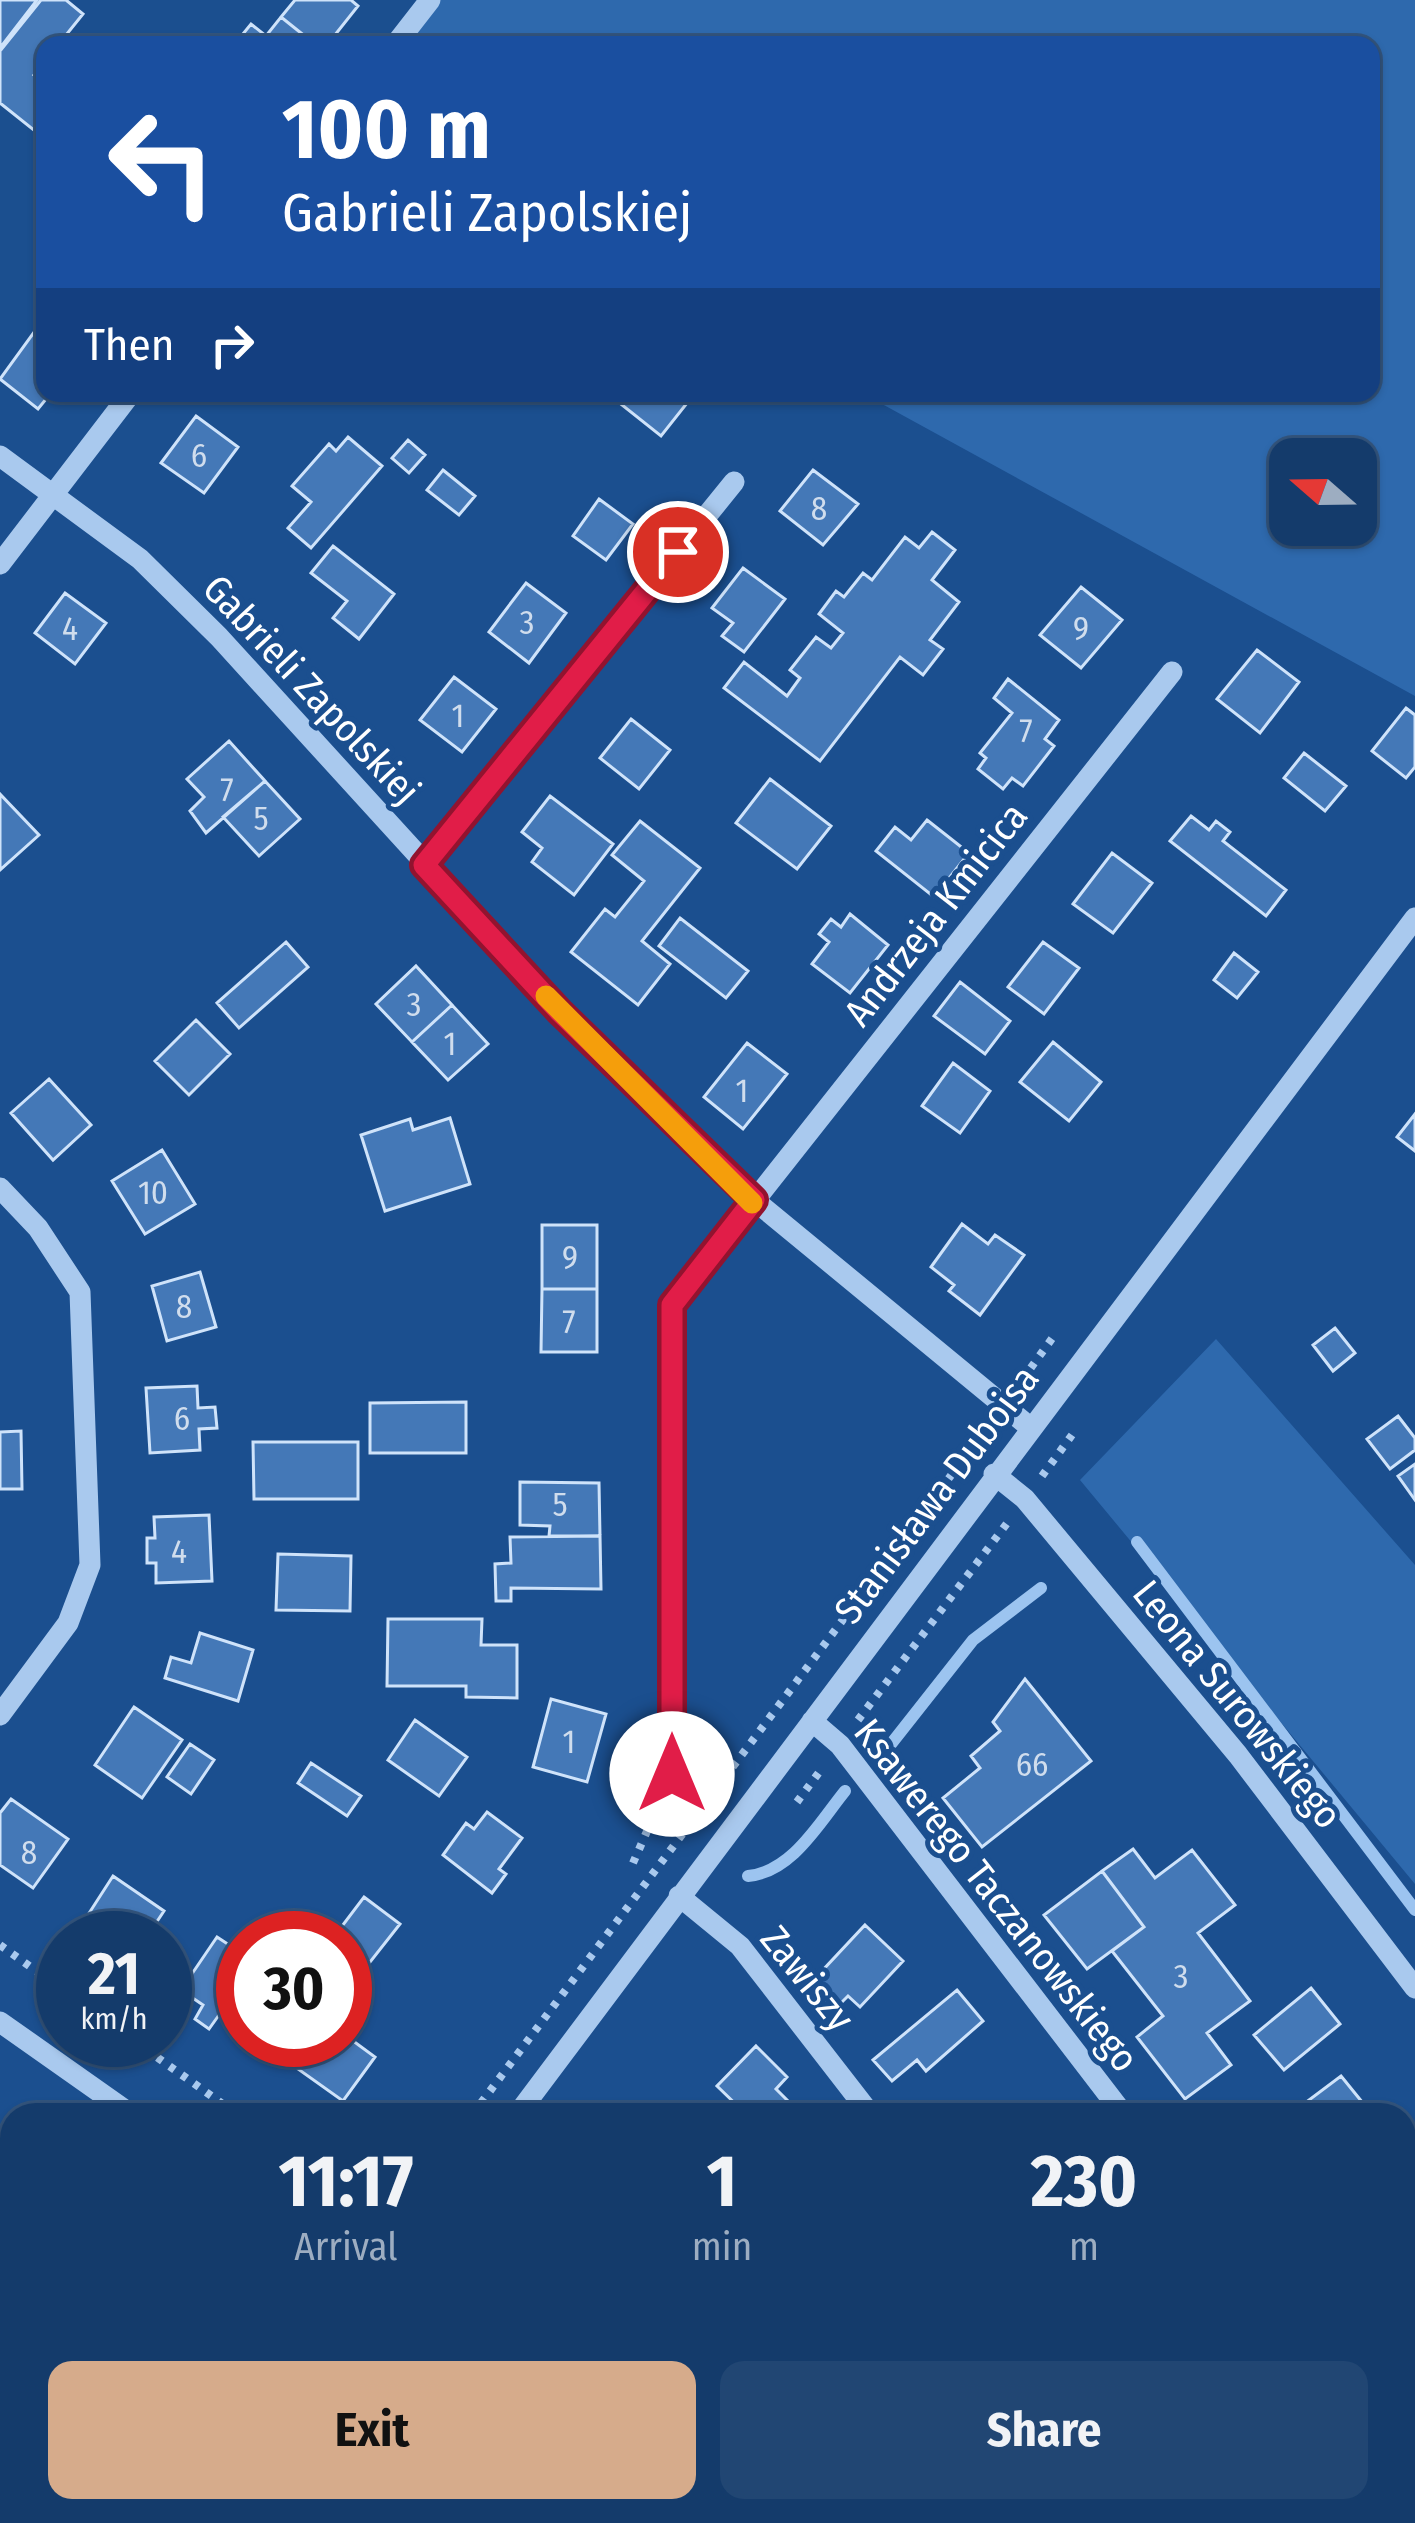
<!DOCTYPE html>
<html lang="en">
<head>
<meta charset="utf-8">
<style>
  :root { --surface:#143b6b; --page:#214673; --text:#f1f3f6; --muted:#9dadc1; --line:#33557e; --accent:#d6ab8b }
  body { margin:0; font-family:"Fira Sans Condensed",sans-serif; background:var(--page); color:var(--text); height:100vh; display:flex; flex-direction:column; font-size:45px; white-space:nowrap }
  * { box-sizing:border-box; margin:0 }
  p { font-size:39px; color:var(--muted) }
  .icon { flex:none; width:66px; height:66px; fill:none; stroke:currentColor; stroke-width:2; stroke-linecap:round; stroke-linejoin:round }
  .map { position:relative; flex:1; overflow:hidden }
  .panel { position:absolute; left:0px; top:2103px; width:1416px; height:420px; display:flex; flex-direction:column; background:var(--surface); border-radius:36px 36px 0 0; box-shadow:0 3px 9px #0004,0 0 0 3px var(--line) }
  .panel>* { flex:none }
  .guide { position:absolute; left:36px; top:36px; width:1344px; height:366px; border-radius:24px; box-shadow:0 3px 9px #0004,0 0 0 3px var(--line); background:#1a4fa0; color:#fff; overflow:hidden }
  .needle { width:78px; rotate:290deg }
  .fabs { position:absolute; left:1269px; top:438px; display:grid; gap:24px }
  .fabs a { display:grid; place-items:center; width:108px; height:108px; border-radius:24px; background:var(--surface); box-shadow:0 3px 9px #0004,0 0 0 3px var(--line); font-size:60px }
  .speed { position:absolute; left:36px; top:1911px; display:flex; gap:24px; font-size:60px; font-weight:700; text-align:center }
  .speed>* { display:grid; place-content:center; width:156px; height:156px; border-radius:50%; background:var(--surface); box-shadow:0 3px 9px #0004,0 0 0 3px var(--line); line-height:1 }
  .speed small { font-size:30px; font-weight:400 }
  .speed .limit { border:18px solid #d22; background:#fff; color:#111 }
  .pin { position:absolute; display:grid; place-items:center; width:102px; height:102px; color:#fff; margin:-51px; border:6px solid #fff; border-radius:50%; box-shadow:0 3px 12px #0007 }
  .me { position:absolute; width:132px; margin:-66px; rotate:0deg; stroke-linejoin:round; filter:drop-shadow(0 0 9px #0008) }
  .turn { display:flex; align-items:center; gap:42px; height:252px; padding:0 48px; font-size:54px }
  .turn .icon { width:156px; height:156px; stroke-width:2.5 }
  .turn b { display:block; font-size:84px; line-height:102px }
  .then { display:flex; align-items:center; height:114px; padding:0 48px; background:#0003; gap:24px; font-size:45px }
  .eta { display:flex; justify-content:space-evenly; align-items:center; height:204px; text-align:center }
  .eta b { font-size:72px; font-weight:700; line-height:84px }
  .cta { display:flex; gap:24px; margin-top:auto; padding:24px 48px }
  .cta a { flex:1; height:138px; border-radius:24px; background:var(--accent); color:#111; font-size:48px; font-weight:700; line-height:138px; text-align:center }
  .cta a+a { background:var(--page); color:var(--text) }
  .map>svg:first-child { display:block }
</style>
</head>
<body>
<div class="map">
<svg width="1415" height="2523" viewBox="0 0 1415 2523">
  <rect width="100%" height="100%" fill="#1b4f8f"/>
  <path fill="#2e69ad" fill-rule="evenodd" d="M435,0H1415V696L862,393H1371V45H398ZM1290,459H1356V525H1290Z
    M1216,1339L1415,1565V1884L1080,1480Z"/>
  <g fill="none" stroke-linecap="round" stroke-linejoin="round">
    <path stroke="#9cc4f0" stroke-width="12" d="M1137,1542L1415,1910
      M880,1758L973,1640L1041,1588
      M677,1822L673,1819L684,1783
      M748,1876C792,1872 819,1823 845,1791"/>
  </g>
  <path fill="#4478b7" stroke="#cfe3fa" stroke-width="3" d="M0,0H37L0,48Z
    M41,0H66L83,14L58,45H45V62L34,75L45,83V139L0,103V51Z
    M295,0H351L358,6L327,45H316L281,17Z
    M281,17L316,45H234L251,24L266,36Z
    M37,328L45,334V393H51L38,409L0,379Z
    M607,393H695L661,436Z
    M196,416L238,447L204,493L161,463Z
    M348,437L382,466L311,548L288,528L311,502L292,486L329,444L336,451Z
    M408,440L425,455L409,473L392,458Z
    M443,470L475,496L459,515L427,490Z
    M813,470L858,504L823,545L780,511Z
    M599,499L633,524L606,560L573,536Z
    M932,532L955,550L932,580L959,602L930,640L943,649L923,675L900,657L820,761L724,688L744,662L787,696L800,678L790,670L816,637L831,648L843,633L819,614L836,591L844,597L863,573L872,580L905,537L919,548Z
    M333,546L394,594L359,639L333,618L347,601L311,573Z
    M743,568L785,599L744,652L722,636L733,623L712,608Z
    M526,583L566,613L529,663L489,632Z
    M1081,587L1122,620L1081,668L1040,635Z
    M65,593L106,623L75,664L35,633Z
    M1257,650L1299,682L1260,733L1217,699Z
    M454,677L496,709L462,752L420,720Z
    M1008,679L1059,720L1045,739L1054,746L1023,786L1012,778L1003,789L978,769L986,758L980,753L1012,713L994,698Z
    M1406,708L1415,715V767L1406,778L1372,751Z
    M631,719L670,750L639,789L600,758Z
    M229,741L265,781L206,833L190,811L204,797L187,779Z
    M1304,753L1346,786L1325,811L1284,778Z
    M770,779L831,826L797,869L736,823Z
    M265,781L300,819L259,856L223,817Z
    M0,794L39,835L0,870Z
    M550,796L613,844L574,895L532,862L542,848L522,832Z
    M1191,816L1209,830L1216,821L1230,832L1223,841L1286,890L1266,916L1170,841Z
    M927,820L969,853L934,897L876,851L895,827L911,840Z
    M640,821L700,868L642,941L670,964L638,1005L571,952L605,909L615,917L644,881L612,855Z
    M1112,853L1152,883L1113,933L1073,904Z
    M850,914L888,945L850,993L812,964L829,942L819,934L831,919L841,927Z
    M680,918L748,971L726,998L659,946Z
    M286,942L308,967L239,1028L217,1003Z
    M1043,942L1079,968L1044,1014L1008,987Z
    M1234,953L1258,972L1237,998L1214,980Z
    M416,966L452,1005L412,1042L376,1004Z
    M960,982L1010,1021L985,1054L934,1016Z
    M452,1005L488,1044L448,1080L412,1042Z
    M196,1020L230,1054L189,1095L155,1061Z
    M1053,1042L1101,1082L1069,1121L1020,1082Z
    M747,1043L787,1074L743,1129L704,1097Z
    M953,1063L990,1091L960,1133L922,1106Z
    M49,1079L91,1125L53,1160L11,1113Z
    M1415,1114V1151L1397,1137Z
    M450,1118L470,1184L385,1211L361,1135L410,1119L413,1130Z
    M162,1150L195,1204L145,1234L112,1181Z
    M962,1224L988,1244L995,1235L1024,1255L980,1315L949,1291L954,1285L931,1267Z
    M542,1225H597V1289H542Z
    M200,1272L216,1327L167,1341L152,1286Z
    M542,1289H597V1352H541Z
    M1335,1328L1355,1353L1333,1371L1313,1345Z
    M197,1386L198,1408L215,1407L217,1428L199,1429L200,1450L150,1453L146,1388Z
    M466,1402V1453H370V1403Z
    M1398,1416L1415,1438V1450L1390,1469L1367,1439Z
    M21,1431L22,1489H0V1432Z
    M253,1442H358V1499H254Z
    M1415,1464V1500L1398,1476Z
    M520,1482L599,1483L600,1536H549L550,1526L520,1525Z
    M209,1515L212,1581L156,1583V1563H147V1538H155L154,1517Z
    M600,1536L601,1589L511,1588V1601H496L495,1564L511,1563L510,1537Z
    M278,1554L351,1556L350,1611L276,1610Z
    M388,1619H482L481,1645H517V1698L466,1697V1686H387Z
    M200,1633L253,1650L238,1701L165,1678L171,1657L191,1663Z
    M1025,1679L1091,1761L982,1847L943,1798L980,1768L971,1756L1000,1731L993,1722Z
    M551,1699L606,1714L587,1782L533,1767Z
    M134,1707L182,1740L142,1798L95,1765Z
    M415,1720L467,1757L439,1796L388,1760Z
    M190,1744L214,1760L191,1794L167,1777Z
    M311,1763L361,1796L347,1816L298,1783Z
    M11,1799L68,1839L33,1888L0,1865V1813Z
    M487,1812L522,1838L499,1869L506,1874L492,1893L443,1855L466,1823L474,1829Z
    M1133,1849L1155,1878L1192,1850L1235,1905L1198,1933L1250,2001L1207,2033L1231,2065L1185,2099L1137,2037L1163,2016L1112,1951L1144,1927L1102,1871Z
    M1102,1871L1144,1927L1087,1969L1044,1915Z
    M113,1876L164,1911L146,1938H109L84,1921Z
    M364,1897L400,1924L363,1971L345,1957V1938H333Z
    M865,1925L903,1961L860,2007L848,1996L833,2011L807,1987Z
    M217,1937L243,1954L242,2031L219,2015L209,2029L195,2019L203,2005L181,1990Z
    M1311,1988L1340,2024L1284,2070L1254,2035Z
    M957,1990L983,2021L926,2071L917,2060L892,2081L873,2060Z
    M345,2035L375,2057L343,2101L291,2064L309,2040H345Z
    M756,2046L787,2077L776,2089L787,2100L772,2115L759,2105L747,2115L717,2086Z
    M1341,2076L1371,2113L1368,2115H1289Z
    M12,2340V2394L0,2386V2356Z
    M1415,2353V2408L1404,2394V2361Z
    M362,2511H427L421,2518L426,2523H366L358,2515Z
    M672,2511H710L694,2523H681Z
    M1072,2511H1095L1101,2519L1111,2512L1120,2523H1056Z
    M1200,2511H1237L1222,2523H1209Z"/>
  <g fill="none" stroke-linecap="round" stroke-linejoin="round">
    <path stroke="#a9c9ee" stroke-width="8" stroke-dasharray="6 9" stroke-linecap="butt" d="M1022,1380L1056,1333
      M1042,1476L1072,1435
      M858,1720L1008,1522
      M797,1802L820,1771
      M633,1863L662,1797
      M0,1945L63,1990
      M133,2040L238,2115
      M472,2115L988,1426
      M162,2523L171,2511
      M258,2523L267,2511"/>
    <path stroke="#a9c9ee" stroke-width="21" d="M395,45L430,0
      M0,456L140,559L219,637L561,1012L754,1200L1031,1428
      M0,564L131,393
      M424,865L734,482
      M0,1188L38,1228L80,1292L90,1565L68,1623L0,1715
      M994,1474L1025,1499L1238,1755L1415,1988
      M812,1721L840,1745L1124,2115
      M672,1774V1305L1172,672
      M679,1896L740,1946L871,2115
      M0,2022L132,2115
      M517,2115L1415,918
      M1404,2480L1415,2495
      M1175,2511L1184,2523
      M213,2523L222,2511
      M777,2523L786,2511"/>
  </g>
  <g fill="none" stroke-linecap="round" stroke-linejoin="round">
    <defs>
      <path id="route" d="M672,1774V1305L754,1200L560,1012L424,865L678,552"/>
    </defs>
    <use href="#route" stroke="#92132f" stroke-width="30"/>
    <use href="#route" stroke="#e11d48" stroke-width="21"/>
    <path stroke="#f59e0b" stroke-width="21" d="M546,996L752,1203"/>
  </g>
  <g text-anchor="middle" stroke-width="10" stroke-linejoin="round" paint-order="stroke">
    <g font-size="33" fill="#d0dded">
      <text x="199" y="467">6</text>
      <text x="819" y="520">8</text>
      <text x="527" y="634">3</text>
      <text x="70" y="640">4</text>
      <text x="1081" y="640">9</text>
      <text x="458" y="727">1</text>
      <text x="1026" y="742">7</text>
      <text x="227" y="801">7</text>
      <text x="261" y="830">5</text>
      <text x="414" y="1016">3</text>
      <text x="450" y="1055">1</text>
      <text x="742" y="1102">1</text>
      <text x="153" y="1204">10</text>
      <text x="570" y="1269">9</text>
      <text x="184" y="1318">8</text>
      <text x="569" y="1333">7</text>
      <text x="182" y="1430">6</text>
      <text x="560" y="1516">5</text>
      <text x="179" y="1563">4</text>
      <text x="569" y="1753">1</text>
      <text x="1032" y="1776">66</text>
      <text x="29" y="1864">8</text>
      <text x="1181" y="1988">3</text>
    </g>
    <g font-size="39" fill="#fff" stroke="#1b4f8f">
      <text transform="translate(312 689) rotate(47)" y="14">Gabrieli Zapolskiej</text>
      <text transform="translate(935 914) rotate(-52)" y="14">Andrzeja Kmicica</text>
      <text transform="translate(936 1494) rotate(-53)" y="14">Stanisława Duboisa</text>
      <text transform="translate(1238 1704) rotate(51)" y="14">Leona Surowskiego</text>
      <text transform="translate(997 1895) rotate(52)" y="14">Ksawerego Taczanowskiego</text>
      <text transform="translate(808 1978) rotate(51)" y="14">Zawiszy</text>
    </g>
  </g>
</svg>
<div class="fabs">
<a><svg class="needle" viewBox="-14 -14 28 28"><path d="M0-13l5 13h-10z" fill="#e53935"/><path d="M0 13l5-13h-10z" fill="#9dadc1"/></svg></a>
</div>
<div class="speed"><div>21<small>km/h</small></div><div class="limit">30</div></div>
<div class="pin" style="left:678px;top:552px;background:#d93025"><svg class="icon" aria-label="arrive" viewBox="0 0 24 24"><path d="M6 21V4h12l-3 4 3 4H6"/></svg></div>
<svg class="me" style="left:672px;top:1774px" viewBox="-20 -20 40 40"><circle r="19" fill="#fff"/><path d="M0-13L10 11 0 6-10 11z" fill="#e11d48"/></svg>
<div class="guide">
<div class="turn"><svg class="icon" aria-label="left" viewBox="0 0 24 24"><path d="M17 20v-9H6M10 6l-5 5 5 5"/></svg><div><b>100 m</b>Gabrieli Zapolskiej</div></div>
<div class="then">Then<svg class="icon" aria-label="right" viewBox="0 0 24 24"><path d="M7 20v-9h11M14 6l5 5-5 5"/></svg></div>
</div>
<section class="panel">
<div class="eta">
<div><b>11:17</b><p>Arrival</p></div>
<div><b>1</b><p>min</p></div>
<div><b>230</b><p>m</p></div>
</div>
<div class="cta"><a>Exit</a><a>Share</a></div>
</section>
</div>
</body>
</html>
